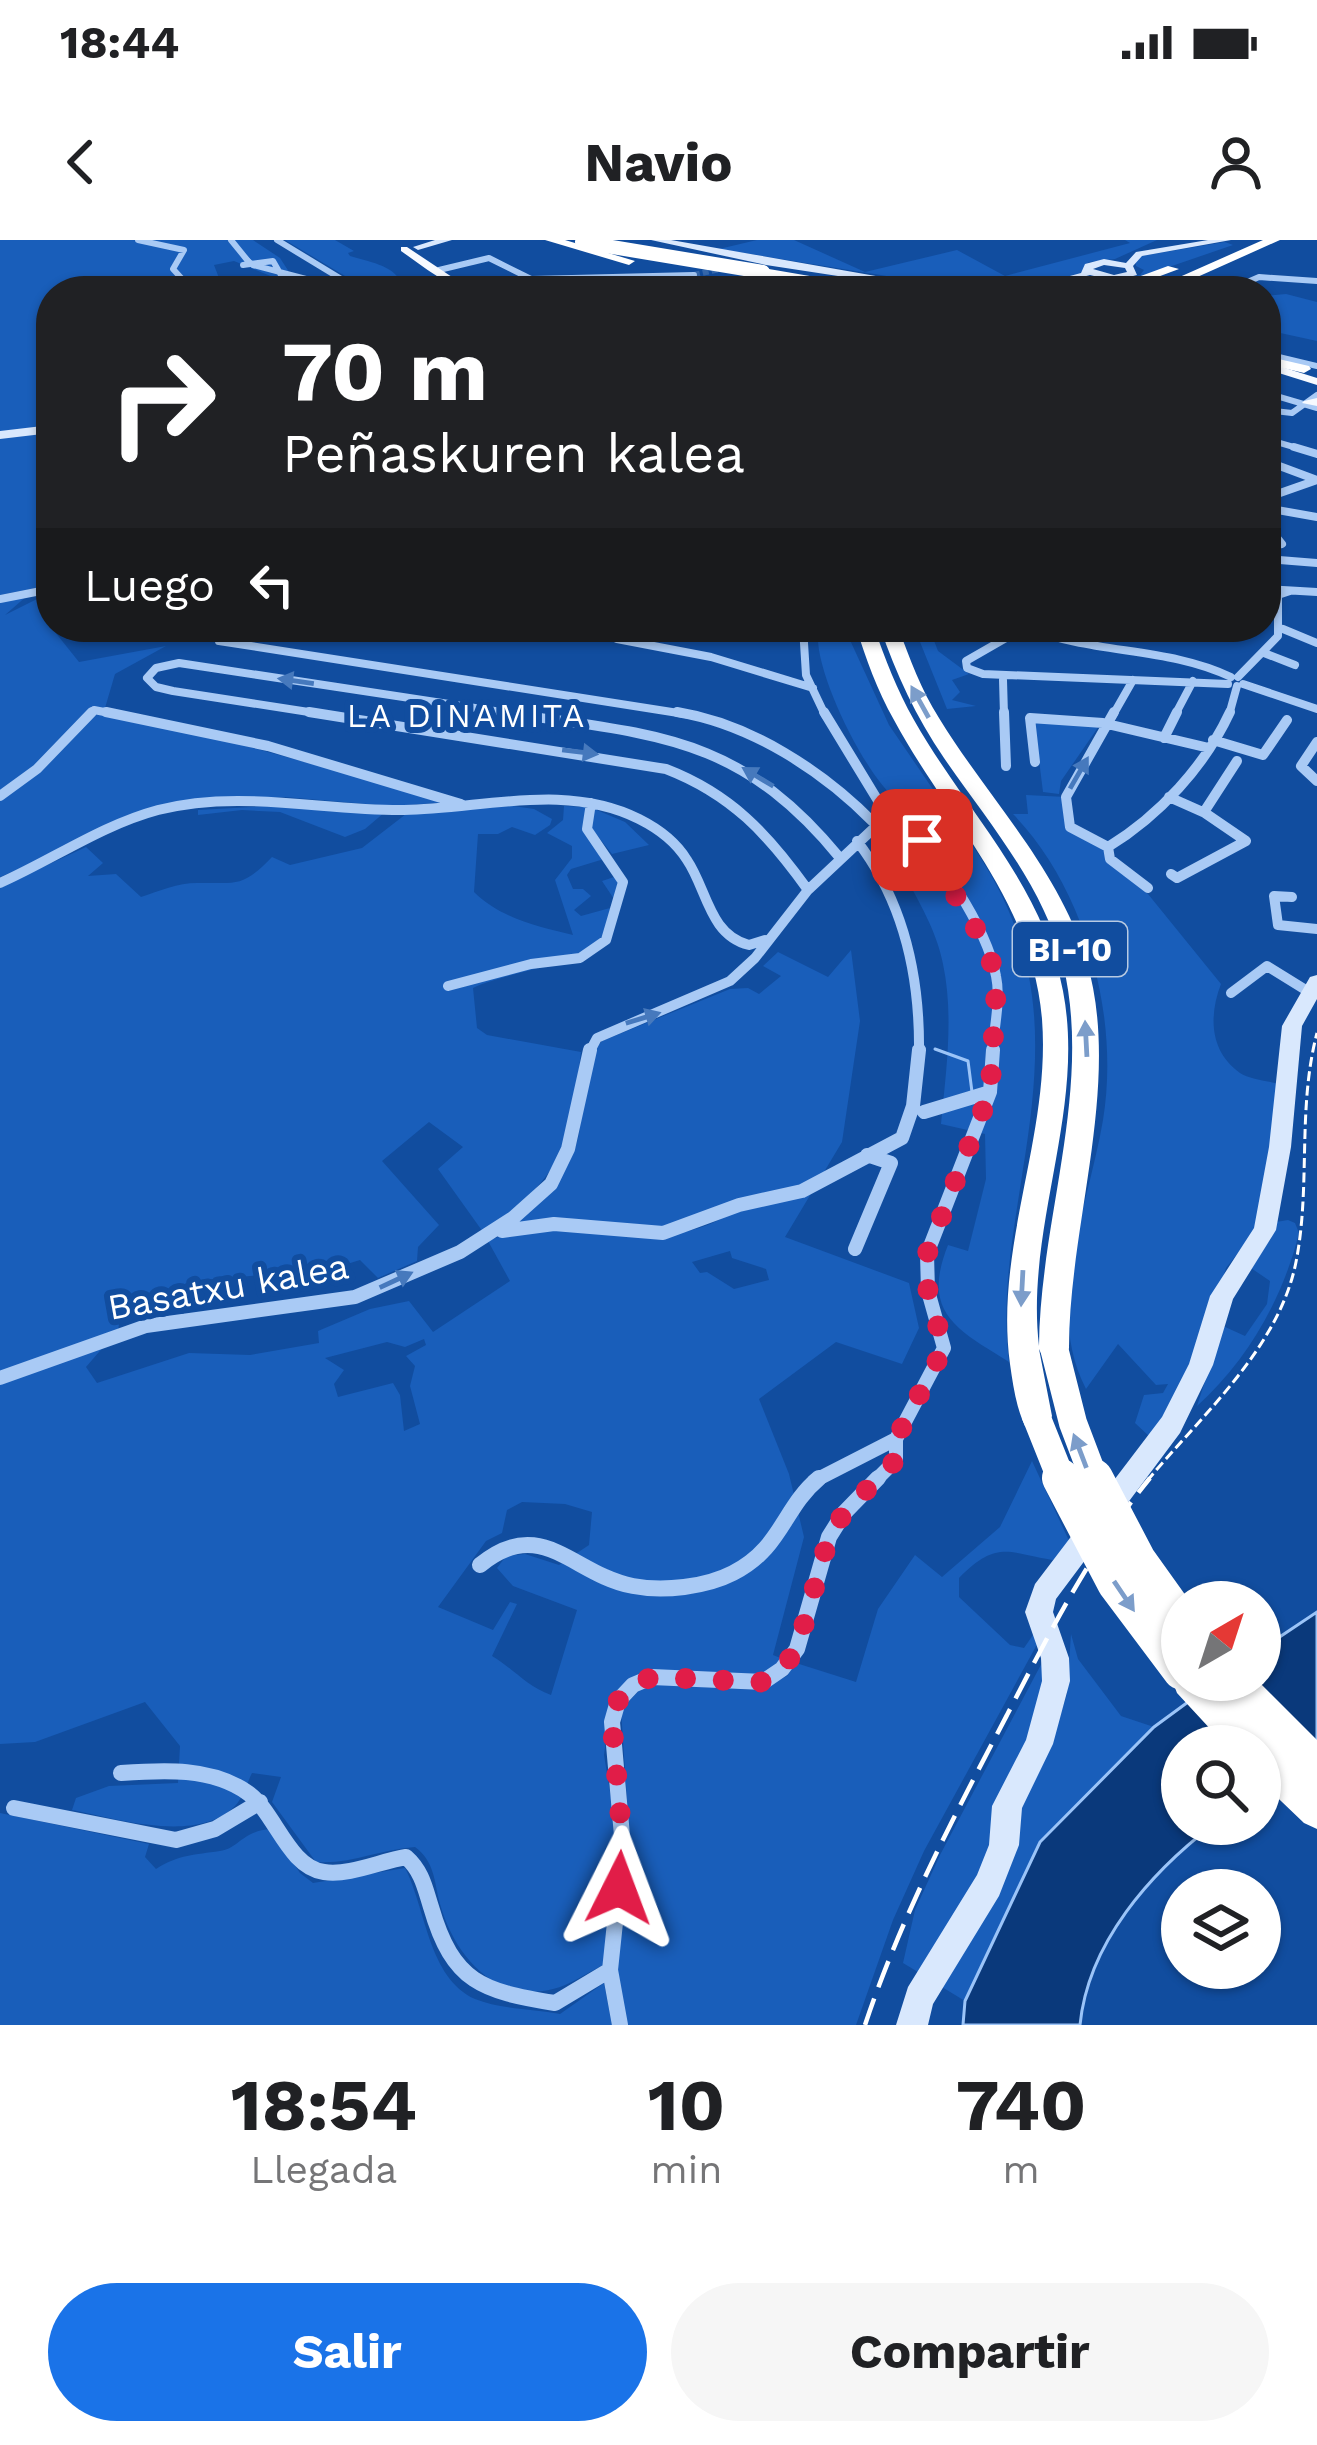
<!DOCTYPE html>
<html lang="es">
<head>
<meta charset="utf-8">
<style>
  :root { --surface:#fff; --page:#f6f6f6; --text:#202124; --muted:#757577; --accent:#1a73e8 }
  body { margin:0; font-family:"Work Sans",sans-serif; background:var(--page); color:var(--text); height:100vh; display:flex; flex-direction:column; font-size:45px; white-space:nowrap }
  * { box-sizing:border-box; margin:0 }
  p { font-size:39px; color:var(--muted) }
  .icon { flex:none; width:66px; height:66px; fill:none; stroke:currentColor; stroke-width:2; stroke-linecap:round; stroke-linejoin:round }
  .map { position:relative; height:1785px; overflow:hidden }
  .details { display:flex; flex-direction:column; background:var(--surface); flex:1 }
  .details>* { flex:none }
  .guide { position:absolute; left:36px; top:36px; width:1245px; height:366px; border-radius:48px; box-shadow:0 3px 9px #0004; background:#202124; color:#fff; overflow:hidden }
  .needle { width:78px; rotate:39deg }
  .buttons { position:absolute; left:1161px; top:1341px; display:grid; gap:24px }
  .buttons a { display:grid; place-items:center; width:120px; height:120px; border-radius:50%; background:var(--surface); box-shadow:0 3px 9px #0004; font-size:60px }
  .pin { position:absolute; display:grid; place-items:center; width:102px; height:102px; color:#fff; margin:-51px; border-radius:24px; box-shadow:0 6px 18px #0006 }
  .me { position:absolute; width:132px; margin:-66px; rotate:3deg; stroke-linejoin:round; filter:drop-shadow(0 0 9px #0008) }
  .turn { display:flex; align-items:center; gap:42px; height:252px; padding:0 48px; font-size:54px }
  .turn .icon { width:156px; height:156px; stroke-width:2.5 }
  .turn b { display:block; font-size:84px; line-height:102px }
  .then { display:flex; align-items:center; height:114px; padding:0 48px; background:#0003; gap:24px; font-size:45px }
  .eta { display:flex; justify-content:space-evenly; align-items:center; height:204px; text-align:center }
  .eta b { font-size:72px; font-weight:700; line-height:84px }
  .button { display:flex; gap:24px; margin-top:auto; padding:24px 48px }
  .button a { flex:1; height:138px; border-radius:72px; background:var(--accent); color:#fff; font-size:48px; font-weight:700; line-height:138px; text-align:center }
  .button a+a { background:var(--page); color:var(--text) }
  .status { display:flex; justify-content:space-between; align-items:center; height:84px; padding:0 60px; background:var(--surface); direction:ltr }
  .status svg { height:33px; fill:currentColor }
  header { display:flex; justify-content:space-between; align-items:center; height:156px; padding:0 48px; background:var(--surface); font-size:54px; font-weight:700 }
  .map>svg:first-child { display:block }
</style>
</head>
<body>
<div class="status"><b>18:44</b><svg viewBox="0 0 49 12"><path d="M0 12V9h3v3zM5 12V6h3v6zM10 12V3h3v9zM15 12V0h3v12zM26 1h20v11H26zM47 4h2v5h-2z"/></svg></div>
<header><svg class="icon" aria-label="back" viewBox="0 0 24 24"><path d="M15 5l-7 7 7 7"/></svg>Navio<svg class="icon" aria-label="person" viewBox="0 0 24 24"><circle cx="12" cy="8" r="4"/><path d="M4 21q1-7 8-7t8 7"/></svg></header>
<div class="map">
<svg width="1317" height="1785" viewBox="0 0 1317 1785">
  <rect width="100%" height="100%" fill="#114d9f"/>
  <path fill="#195eba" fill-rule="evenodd" d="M0,0H253L280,18L291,35L288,43L234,21L214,25L224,51H51V345L0,355Z
    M285,0H335L354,11L348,13L350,16C368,22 392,24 402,43L370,51Z
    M757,0H794L865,32L957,10L1005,36L1130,3L1125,0H1157L1115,19L1089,22L1078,36L1035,47L980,51L719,9Z
    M1225,2L1233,5L1105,49L1063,51L1140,35L1144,30L1136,26L1135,17Z
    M1286,54L1317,62V101L1266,90V56Z
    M51,352V387L79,422L166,406L115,434L105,468L453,562L390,566L285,557L168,564L0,637V360L28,355L5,375Z
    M819,387H844L889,485L943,564C929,563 908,568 896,559C866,537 809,423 819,387Z
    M914,387H959L933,398L938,411L969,434L952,440L960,452L952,460L976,466L947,469Z
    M1034,480L1099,486L1061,541L1059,554L1043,552Z
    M1026,555L1066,557L1070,587L1108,607L1110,620L1148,654L1221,744C1209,775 1209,811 1240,833C1249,839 1268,841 1279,844L1258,988L1226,1028L1196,1123L1150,1197L1135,1183L1144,1155L1163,1153L1168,1144L1156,1145L1118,1104L1086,1149C1043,1066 1089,965 1103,880C1120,777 1086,649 1013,574H1028Z
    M302,564L385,572L365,589L345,597L280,572L242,570L198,575V570Z
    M507,565L534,569L552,579L550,585L535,595L512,587L498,594H478L474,652C500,678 539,687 573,695L555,640L572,618V606L547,593L563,580L564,566L585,567V591L604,619L571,629L567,635L573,649H583L591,656L574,670L581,676L610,668L614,659L602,641L617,636L621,642C617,657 616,676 609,689C592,723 509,731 473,748L477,788L487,795L581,812C570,908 564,935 483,992L438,929L463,907L429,882L382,921L439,985L418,1007L417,1021L378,1038L360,1020L331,1029L202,1040L188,1066L120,1079L118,1090L86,1127L97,1143L189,1113L250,1115L319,1103L318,1091L370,1069L409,1061L433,1092L510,1041L488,1001C568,966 646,1024 730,974L683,986L502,988C527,965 560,943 574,911C588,877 576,829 602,801L730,749L748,748L759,754L781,736L763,726L778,712L828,737L851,710L860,781L842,902L785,997L909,1043L919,1088L902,1124L836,1102L759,1159L789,1234L804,1297L773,1415L783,1419L762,1438L657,1432L611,1463L604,1515L618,1600L603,1725C587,1733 570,1745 553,1749C494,1764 454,1714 440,1664C434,1641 435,1622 415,1607C381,1609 349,1625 316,1622L272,1562L281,1537L252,1533C247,1543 243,1558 235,1566C197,1604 118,1579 72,1570L76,1558L109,1546L178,1543L180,1506L145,1462L35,1502L0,1504V647L86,607L103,623L88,636L116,634L141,657C159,651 178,643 197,643C237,642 241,649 272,617L290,625L362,608L406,574ZM730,1011L732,1018L766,1029L769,1040L734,1049L707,1032L700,1033L692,1022ZM424,1099L426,1105L406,1116L415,1126L410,1146L420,1184L404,1191L400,1155L393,1143L338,1157L334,1144L344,1130L325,1118L387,1102L405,1107ZM522,1262L565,1264L592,1272L589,1305L559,1325L525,1314L506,1316L497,1328L513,1346L577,1370L551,1455C526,1446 514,1429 492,1416L517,1364L510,1362L493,1390L438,1367L486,1301L502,1293L507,1270Z
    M592,568L625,582L649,605L612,614L592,589Z
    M948,572C1042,691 1047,784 1023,929C1013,996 1001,1054 1009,1122C956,1089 921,1073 948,1005L968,1011L986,939L985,894L941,884C946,832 954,776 943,724C936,687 914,654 897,621L922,615L902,587L916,580L913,573Z
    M1288,980L1295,983L1299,993C1283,1058 1248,1120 1197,1166L1223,1086L1245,1096L1267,1064L1270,1041L1248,1026L1271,999L1276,982Z
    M1032,1221L1071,1305L1059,1321C1009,1314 999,1298 959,1338V1357L1010,1405L1024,1408L1035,1392L1040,1399L924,1611L893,1680L856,1785H626L617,1724L630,1605L621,1470L645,1444L758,1450L787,1436L796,1423L856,1442L878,1369L915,1315L942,1337L1000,1287Z
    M1071,1394L1078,1419L1121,1476L1154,1487L1040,1602L965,1761L937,1744L1021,1556L1052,1501L1067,1454Z
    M1045,1417L1050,1430L988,1624L918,1732L903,1723L915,1670L940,1615Z
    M0,1573L149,1604L145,1617L156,1629C180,1614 194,1615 220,1611C239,1608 242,1591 271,1589L300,1633L313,1643L405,1628C426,1668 428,1738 475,1759C499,1769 534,1769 560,1774L604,1743L612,1785H0Z"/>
  <path fill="#0a397b" stroke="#9bc4f8" stroke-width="3" d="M1317,1372V1503L1260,1548V1506H1182V1584H1214C1150,1633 1088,1703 1080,1785H963L965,1761L1040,1602L1154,1487L1218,1440H1260V1410Z"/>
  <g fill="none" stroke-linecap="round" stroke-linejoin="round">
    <path stroke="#9bc4f8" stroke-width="3" d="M935,809L968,821L972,852"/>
    <path stroke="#3568ad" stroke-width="6" stroke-dasharray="6 3" stroke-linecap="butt" d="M694,35L728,27"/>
    <path stroke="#3568ad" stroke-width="14" stroke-dasharray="14 8" stroke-linecap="butt" d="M1137,51L1145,48"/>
    <path stroke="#a9caf5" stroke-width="6" d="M138,0L184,10L173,29L193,51
      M231,0L248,21
      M277,0L361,51
      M243,25L273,21L281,35
      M253,25L352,51
      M439,30L489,18L531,39L694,35
      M496,40L525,39
      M631,44L727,51
      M1236,47L1259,37L1317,41
      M1266,114L1317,126
      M1266,153L1317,168
      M1266,170L1292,173L1317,155
      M1266,199L1304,210"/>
    <path stroke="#a9caf5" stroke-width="8" d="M1294,207L1317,214
      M1266,221L1317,240
      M1266,258L1317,240
      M1266,268L1317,277
      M1266,284L1282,304L1266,307
      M1266,319L1317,323
      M1266,349L1317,352
      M0,359L51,349
      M428,387L603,398
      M803,387L806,435L825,475
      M1025,387L966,421L967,428L983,434L1228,444
      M1026,387C1093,415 1166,406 1231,437
      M1283,389L1317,403
      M617,399L711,417L813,448
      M219,401L691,475
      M1264,413L1295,425
      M1238,437L1278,396V355L1290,351
      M1003,440L1004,475
      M1243,444L1317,469
      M89,475L94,470L120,475
      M328,475L173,451L156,447L147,438L156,428L179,423L521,475
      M1113,475L1133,440
      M1175,475L1193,441
      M1229,475L1237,446"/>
    <path stroke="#a9caf5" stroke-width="10" d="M106,472L268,506L461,564
      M309,472L666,529C731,554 768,594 808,650
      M502,472C651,495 737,492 840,618
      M677,472C751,484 823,531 874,583
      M824,472L880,564
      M1004,472L1006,526
      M1164,498L1177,472
      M1213,500L1263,515L1287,480
      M1317,502L1301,526L1317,541
      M1035,522L1030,478L1103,483L1209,508
      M0,556L37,529L92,472
      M1169,557L1205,573L1246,601L1177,638L1171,634
      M880,564L899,565L898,574C935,612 986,684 996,736C1001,759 994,789 992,813
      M1204,572L1237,521
      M857,601C904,662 920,737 919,813
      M1108,607C1159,576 1205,526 1230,472
      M1108,607L1070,587L1066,557L1114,472
      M1108,607L1110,619L1148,648
      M0,643C52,620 102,585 158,570C239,549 322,571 404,570C482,569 565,542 639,579C657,588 676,602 687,620C707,649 709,695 749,705L765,700
      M1292,657L1274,656L1278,685L1317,689
      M448,746L531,724L580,718L606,700L623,642L587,589L591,563
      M1231,753L1267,726L1309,752
      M589,813L597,798L730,741L755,718L808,650L888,575"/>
    <path stroke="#a9caf5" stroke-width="14" d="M924,872L990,852
      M502,991L554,984L663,993L739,965L802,951L902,898L913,866L919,810
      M855,1009L891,923L867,915
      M0,1138L146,1086L355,1057L460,1012L513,978L551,944L568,909L590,810
      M814,1241L896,1199L944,1108L928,1051L927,1014L990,852L993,810
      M875,1241L896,1220V1199"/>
    <path stroke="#a9caf5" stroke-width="16" d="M480,1325C542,1274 573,1335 633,1346C663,1352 706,1347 733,1333C782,1308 783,1268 819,1238
      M121,1533C163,1530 212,1527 248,1553C275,1572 288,1627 324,1632C349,1636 381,1621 406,1617C422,1631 425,1648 431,1667C453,1743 482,1751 555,1763L610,1730
      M14,1568L176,1600L215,1589L260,1562
      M620,1785L610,1730L623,1607L612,1482L618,1461L633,1445L652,1437L763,1442L782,1429L797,1409L829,1297L844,1273L878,1238"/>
    <path fill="#d9e8fd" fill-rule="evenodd" d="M435,0H452L418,10L413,7Z
      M651,0H671L961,51H936L766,25Z
      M1208,0H1231L1142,16L1133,26L1137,35L1114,41L1090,35L1032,51H1014L1081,33L1085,24L1104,19L1126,23L1136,12ZM1104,25L1125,28L1127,32L1114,35L1093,29Z
      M445,48L450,49L451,51H440Z
      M51,185V193L0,199V191Z
      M1317,735V759L1302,786L1291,907L1276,990L1233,1059L1213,1125L1180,1193L1056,1359L1053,1372L1069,1418L1070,1441L1053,1504L1022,1568L1019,1605L999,1656L933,1764L928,1785H896L908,1747L977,1635L989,1605L992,1566L1026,1500L1042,1441L1041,1418L1025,1372L1035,1344L1162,1177L1189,1124L1210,1056L1254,988L1269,907L1282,786L1310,737Z"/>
    <path fill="#f7faff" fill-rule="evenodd" d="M401,7H407L458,41L484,51C451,51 427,29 401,11Z
      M1266,122L1317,138V145L1266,129Z
      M1317,158V166L1302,163L1304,161Z"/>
    <path fill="#fff" fill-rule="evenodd" d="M545,0H565L635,21L629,25Z
      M1263,0H1280L1166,51H1148Z
      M1168,26L1179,29L1120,51H1100Z
      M763,28L874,47L881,51H851L758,35Z
      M1266,116L1309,126L1311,129L1304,133L1266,124Z
      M856,387H874C885,419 897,450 914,480C965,570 1043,645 1063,751C1086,870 1025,987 1039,1106C1040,979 1093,850 1063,724C1044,646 988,582 944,518C916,477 896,434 880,387H898C910,419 921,450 939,478C988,558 1058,628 1086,719C1123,841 1069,982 1069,1108L1065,1117L1054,1121L1043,1117L1039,1109L1052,1176L1047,1186L1036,1190L1025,1186C1016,1167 1013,1145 1010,1124C994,1006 1051,896 1042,779C1032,660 948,580 894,480C877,450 866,419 856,387Z
      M1182,1425V1440H1257L1317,1500V1589L1304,1583L1260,1541V1506H1226L1177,1453L1172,1440Z"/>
    <path stroke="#fff" stroke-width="3" stroke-dasharray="10 4.5" stroke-linecap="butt" d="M1147,1241C1201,1176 1279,1108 1296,1022C1311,946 1297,869 1317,793"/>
    <path stroke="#fff" stroke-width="4.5" stroke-dasharray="28 12" stroke-linecap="butt" d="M865,1785C901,1677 954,1576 1007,1475C1049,1394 1091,1310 1150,1238"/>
    <path stroke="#a9caf5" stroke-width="6" d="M248,21L253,25"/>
    <path stroke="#fff" stroke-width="14" d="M582,2L763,32"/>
    <path stroke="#fff" stroke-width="28" d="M1054,1108L1073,1183L1095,1241
      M1036,1176L1062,1241"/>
    <path stroke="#fff" stroke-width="38" d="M1061,1238L1116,1343L1182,1431
      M1094,1238L1137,1320L1182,1383"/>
  </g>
  <defs><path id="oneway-solid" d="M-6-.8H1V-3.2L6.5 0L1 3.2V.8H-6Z" transform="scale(3)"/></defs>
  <g fill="#4679bd">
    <use href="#oneway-solid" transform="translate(296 441) rotate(-172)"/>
    <use href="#oneway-solid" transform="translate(580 512) rotate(7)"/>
    <use href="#oneway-solid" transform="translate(1079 533) rotate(-60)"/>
    <use href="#oneway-solid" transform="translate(758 537) rotate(-149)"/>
    <use href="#oneway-solid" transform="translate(643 778) rotate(-17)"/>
    <use href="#oneway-solid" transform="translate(396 1040) rotate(-25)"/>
  </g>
  <g fill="#7c9dca">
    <use href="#oneway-solid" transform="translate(920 462) rotate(-119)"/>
    <use href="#oneway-solid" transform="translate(1086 799) rotate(-93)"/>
    <use href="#oneway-solid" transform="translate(1022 1048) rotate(93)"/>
    <use href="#oneway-solid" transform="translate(1080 1211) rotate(-111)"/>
    <use href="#oneway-solid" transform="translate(1124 1356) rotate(56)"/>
  </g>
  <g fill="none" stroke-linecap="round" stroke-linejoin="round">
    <path stroke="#e11d48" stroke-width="21" stroke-dasharray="0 37.8" d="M619,1648L623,1607L612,1482L618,1461L633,1445L652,1437L763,1442L782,1429L797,1409L829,1297L844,1273L896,1220V1199L944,1108L928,1051L927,1014L990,852L997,739L985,704L922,600"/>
  </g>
  <g text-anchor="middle" stroke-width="12" stroke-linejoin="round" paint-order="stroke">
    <g font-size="33" letter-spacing="3" fill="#fff" stroke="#114d9f">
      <text x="467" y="487">LA DINAMITA</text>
    </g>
    <rect fill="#114d9f" stroke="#b8cae2" stroke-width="3" x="1013" y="682" width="114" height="54" rx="9"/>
    <g font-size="33" font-weight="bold" fill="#fff">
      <text x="1070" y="721">BI-10</text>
    </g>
    <g font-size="36" fill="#fff" stroke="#114d9f">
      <text transform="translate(228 1046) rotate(-10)" y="13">Basatxu kalea</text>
    </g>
  </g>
</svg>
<div class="buttons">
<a><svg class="needle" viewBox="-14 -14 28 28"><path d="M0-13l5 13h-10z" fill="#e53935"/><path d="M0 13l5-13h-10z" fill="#757577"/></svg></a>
<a><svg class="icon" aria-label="search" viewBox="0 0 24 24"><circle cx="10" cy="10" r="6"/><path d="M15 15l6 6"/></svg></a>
<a><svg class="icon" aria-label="layers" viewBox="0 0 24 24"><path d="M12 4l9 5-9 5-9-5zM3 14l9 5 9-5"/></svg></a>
</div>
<div class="pin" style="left:922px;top:600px;background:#d93025"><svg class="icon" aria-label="arrive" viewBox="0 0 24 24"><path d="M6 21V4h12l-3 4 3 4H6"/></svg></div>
<svg class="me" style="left:619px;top:1648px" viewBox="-20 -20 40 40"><path d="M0-17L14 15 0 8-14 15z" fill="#e11d48" stroke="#fff" stroke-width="4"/></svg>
<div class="guide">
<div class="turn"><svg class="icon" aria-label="right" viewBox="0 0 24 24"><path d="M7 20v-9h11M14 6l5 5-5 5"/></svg><div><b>70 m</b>Peñaskuren kalea</div></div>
<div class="then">Luego<svg class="icon" aria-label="left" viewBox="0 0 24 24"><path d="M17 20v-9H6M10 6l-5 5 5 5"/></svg></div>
</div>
</div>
<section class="details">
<div class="eta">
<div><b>18:54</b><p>Llegada</p></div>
<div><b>10</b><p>min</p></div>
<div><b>740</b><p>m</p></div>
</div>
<div class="button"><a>Salir</a><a>Compartir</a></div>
</section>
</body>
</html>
